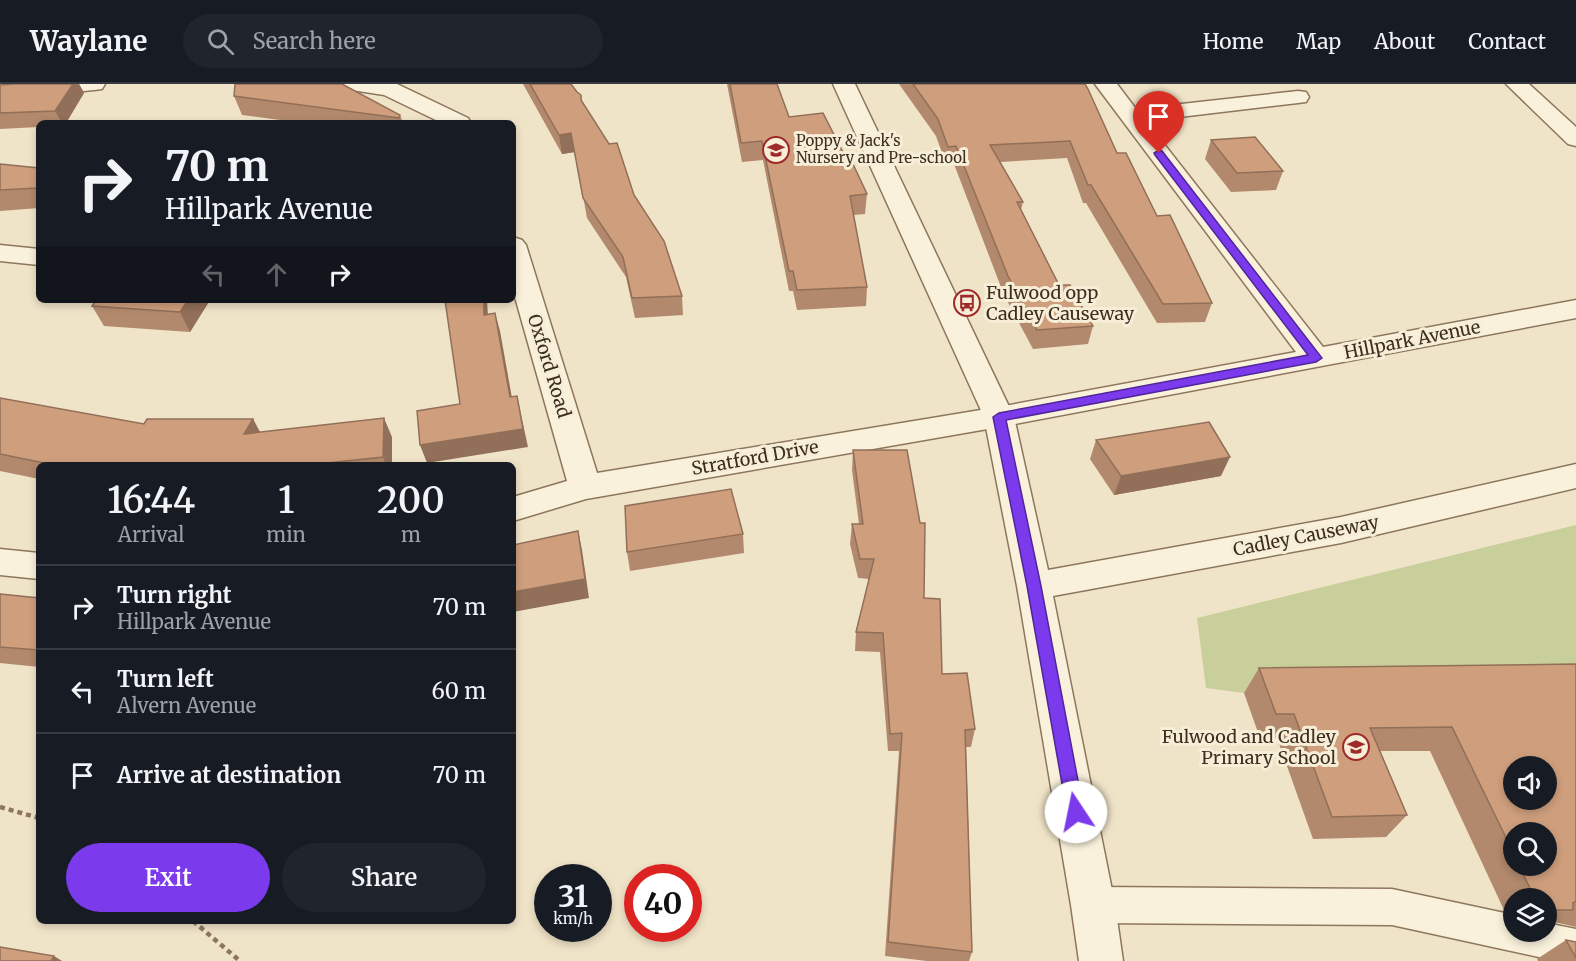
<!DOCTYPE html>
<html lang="en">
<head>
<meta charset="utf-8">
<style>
  :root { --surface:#171b24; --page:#20242c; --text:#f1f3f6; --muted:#9ea1a6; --line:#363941; --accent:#7c3aed }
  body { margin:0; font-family:Merriweather,serif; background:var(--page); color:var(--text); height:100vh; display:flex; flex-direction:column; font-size:22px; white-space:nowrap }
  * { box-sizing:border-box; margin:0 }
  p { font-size:20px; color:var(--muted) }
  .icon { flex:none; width:33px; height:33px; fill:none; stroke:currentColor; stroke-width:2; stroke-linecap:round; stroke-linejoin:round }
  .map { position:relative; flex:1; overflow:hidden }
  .sheet { position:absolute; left:36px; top:378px; width:480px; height:462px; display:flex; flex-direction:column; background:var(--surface); border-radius:9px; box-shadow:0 3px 9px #0003 }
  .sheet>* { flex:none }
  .banner { position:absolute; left:36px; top:36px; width:480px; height:183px; border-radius:9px; box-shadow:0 3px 9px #0003; background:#171b24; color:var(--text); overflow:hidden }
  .tools { position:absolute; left:1503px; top:672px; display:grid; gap:12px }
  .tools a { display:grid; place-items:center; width:54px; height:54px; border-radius:50%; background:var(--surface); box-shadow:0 3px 9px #0003; font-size:30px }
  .speed { position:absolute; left:534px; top:780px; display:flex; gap:12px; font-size:30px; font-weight:700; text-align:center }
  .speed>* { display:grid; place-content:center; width:78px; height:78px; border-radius:50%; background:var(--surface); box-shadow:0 3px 9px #0003; line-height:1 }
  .speed small { font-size:15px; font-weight:400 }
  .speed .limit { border:9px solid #d22; background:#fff; color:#111 }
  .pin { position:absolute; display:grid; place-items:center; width:51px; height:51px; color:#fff; margin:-62px -26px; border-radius:50% 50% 50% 0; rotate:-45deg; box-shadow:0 0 6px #0007 }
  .pin .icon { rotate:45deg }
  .me { position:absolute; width:66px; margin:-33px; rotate:349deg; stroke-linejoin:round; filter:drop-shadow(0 0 4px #0008) }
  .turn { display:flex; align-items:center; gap:21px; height:126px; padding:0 30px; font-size:27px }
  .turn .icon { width:78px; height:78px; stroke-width:2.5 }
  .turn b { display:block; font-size:42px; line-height:51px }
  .lanes { display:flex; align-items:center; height:57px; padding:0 30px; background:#0003; justify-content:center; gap:30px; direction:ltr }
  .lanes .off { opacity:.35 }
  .eta { display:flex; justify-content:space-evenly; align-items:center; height:102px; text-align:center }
  .eta b { font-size:36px; font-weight:600; line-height:42px }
  .button { display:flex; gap:12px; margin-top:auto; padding:12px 30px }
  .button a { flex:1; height:69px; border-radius:36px; background:var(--accent); color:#fff; font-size:24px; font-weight:600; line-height:69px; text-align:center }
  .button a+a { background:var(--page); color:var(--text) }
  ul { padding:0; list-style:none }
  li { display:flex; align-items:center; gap:18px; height:84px; padding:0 30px; border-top:2px solid var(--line) }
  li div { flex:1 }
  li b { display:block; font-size:22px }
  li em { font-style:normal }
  header { display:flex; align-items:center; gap:36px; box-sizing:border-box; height:84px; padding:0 30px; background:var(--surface); border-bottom:2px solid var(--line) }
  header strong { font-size:28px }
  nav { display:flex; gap:33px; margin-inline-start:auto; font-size:21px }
  .search { width:420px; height:54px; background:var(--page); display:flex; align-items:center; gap:15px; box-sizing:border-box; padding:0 21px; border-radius:33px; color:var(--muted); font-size:22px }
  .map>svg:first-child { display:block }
</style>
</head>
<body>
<header>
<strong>Waylane</strong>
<div class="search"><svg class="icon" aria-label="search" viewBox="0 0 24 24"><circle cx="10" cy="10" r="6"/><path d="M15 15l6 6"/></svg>Search here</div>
<nav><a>Home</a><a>Map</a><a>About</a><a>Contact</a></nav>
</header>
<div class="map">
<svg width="1576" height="877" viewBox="0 0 1576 877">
  <rect width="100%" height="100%" fill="#f0e4c8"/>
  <path fill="#c9cf9b" d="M1576,441V605L1244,609L1206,604L1197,534Z"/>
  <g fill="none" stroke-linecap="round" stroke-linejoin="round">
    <defs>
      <path id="service" d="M1093,803L1392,805L1514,831V848H1546V839L1576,845V877H1557L1392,841L1093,839L1080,833L1075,821L1080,809Z"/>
      <path id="minor" d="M27,0H105L102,5L94,6L0,15V3Z
        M342,0H397L468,34L471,39H442L384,11L345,5Z
        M1095,0H1117L1136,25L1298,7L1306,8L1309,13L1306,18L1298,19L1146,37L1323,263L1576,216V234L999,343L586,415L513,437V413L567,397L513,206V153L522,156L526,161L597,389L999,323L1296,268Z
        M1506,0H1529L1576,43V62L1568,60Z
        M0,161L39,165V181L0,177Z
        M0,465L39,469V495L0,491Z"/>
      <path id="tertiary" d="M833,0H855L1014,333L1048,486L1341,433L1576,380V404L1341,459L1053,512L1115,821L1123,877H1079L1071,821L1017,502L984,333Z"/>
    </defs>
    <use href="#service" stroke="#8d765c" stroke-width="3"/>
    <use href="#minor" stroke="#8d765c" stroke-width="3"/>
    <use href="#tertiary" stroke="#8d765c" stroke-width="3"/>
    <path stroke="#8d765c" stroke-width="4.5" stroke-dasharray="5 4" stroke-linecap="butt" d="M0,723L39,734
      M193,837L240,877"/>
    <use href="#service" fill="#faf1dc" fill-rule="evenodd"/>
    <use href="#minor" fill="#faf1dc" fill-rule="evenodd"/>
    <use href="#tertiary" fill="#faf1dc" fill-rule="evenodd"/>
  </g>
  <path fill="#b2896c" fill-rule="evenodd" d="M14,0H79L84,9L66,39H39V43L0,45V1Z
    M523,0H571L577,8L581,11L582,18L634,111L682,212L683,231L635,234L626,193L587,134L575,68L562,70Z
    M727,0H777L789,33L848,78L867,110L865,130L853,131L867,203L866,222L797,226L793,207H789L763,76L742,78Z
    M899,0H1085L1117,69L1212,219L1205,238L1157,239L1086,119H1083L1067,74L1000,78L1023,118L1021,126L1059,201L1093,242L1088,260L1033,265L1004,211L954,80H946L936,52Z
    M234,12L400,31L403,39H303L242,31Z
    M1211,56L1283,87L1276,106L1231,108L1205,75Z
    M0,80L39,85V124L0,127Z
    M210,216L190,248L104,242L92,222Z
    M0,314L144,340L253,335L260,348L392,353V381H39V395L0,387Z
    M1096,356L1221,392L1114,411L1090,375Z
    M853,366L924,514L942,590L975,645L971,663H966L972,868L969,877H927L885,872L899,667H888L880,568L855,567L856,548L869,495L858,494L850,460L852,440H859L852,386Z
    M743,450L744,469L630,487L627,468Z
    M0,510L39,514V583L0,579Z
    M1576,580V843L1554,838L1546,844V814H1514V829L1504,826L1430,667H1380L1407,731L1386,753L1313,755L1277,654H1260L1244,609L1259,584ZM1514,748L1546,782H1514Z
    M1566,856L1576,858V877H1538L1537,875Z"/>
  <path fill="#916f58" d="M73,0H79L84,9L66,39H62L55,27Z
    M571,49L575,68L562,70L559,51Z
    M188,216H210L190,248L180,228Z
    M484,216H487L489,249L484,231Z
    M495,229L500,247L515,331L510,313Z
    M517,312L528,363L427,379L420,361Z
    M384,334L392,353V381H386L383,373Z
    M253,335L263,354L244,350Z
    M1230,373L1221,392L1114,411L1121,392Z
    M578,447L582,466L589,514L513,528V508Z
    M54,872L62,877H51Z"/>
  <path fill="#cf9f7d" stroke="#916f58" stroke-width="1.5" fill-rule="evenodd" d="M14,0H73L55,27L0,29V1Z
    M235,0H342L400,31L399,34L234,12Z
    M530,0H571L577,8L581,11V16L609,60L617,59L634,111L664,157L682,212L632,214L623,173L583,114L571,49L559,51Z
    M730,0H777L789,33L823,29L848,78H852L867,110L850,112L867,203L797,206L793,187H789L762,57L741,59Z
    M913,0H1085L1088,5L1117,69H1126L1157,132L1170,131L1212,219L1163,220L1091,101H1088L1070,57L990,61L1023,118H1017L1059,201H1070L1093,242L1037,246L1008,192L956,62L948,63L938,35Z
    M1255,53L1283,87L1237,89L1211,56Z
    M0,80L39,84L38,104L0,106Z
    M96,216H188L180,228L92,222Z
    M445,216H484V231L495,229L510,313L517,312L523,345L420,361L417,327L460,320Z
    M0,314L144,340L147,335H253L244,350L384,334L383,373L308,381H54L0,370Z
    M1209,338L1230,373L1121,392L1096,356Z
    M853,366H907L920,439H925L924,514L940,515L942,590L967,589L975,645L965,646L972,868L888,858L902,649L890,650L883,549L856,548L874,475H860L852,440H863Z
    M731,405L743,450L627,468L625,422Z
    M578,447L585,495L513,508V461Z
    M0,510L39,514V566L0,563Z
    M1576,580V817L1573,819V826H1549L1546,818V814H1545L1543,809L1531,806L1519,782H1546V748H1514V770L1452,643L1370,644L1407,731L1332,733L1294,630H1276L1259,584ZM1514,682H1546V716H1514Z
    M1566,856L1576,858V874Z
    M0,863L54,872L51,877H0Z"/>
  <path fill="#7c3aed" stroke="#51269a" stroke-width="1.5" d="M1159,66L1162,67L1322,274L1316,278L1006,336L1041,502L1084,728L1082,733L1076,736L1070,733L1067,728L1027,502L993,333L999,329L1308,271L1155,71L1154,69Z"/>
  <defs>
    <symbol id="school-ring" viewBox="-11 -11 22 22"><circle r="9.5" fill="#f7eed8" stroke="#9e2a2b" stroke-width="1.5"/><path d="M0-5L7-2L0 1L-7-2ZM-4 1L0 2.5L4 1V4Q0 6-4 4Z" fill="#9e2a2b"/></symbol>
    <symbol id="bus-ring" viewBox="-11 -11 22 22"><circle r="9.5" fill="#f7eed8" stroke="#9e2a2b" stroke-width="1.5"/><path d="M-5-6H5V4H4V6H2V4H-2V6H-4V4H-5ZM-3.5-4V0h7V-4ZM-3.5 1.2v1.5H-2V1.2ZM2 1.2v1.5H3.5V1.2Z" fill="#9e2a2b"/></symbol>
  </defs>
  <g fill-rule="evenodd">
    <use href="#school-ring" x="761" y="51" width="30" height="30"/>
    <use href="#bus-ring" x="952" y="204" width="30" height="30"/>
    <use href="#school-ring" x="1341" y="648" width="30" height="30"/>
  </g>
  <g text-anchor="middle" stroke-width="6" stroke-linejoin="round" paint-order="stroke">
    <g font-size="15" fill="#3d2e20" stroke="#f7eed8" text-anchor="start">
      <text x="796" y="62">Poppy &amp; Jack's<tspan x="796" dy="17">Nursery and Pre-school</tspan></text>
    </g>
    <g font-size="18" fill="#3d2e20" stroke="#f7eed8" text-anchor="start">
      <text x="986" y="215">Fulwood opp<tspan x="986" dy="21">Cadley Causeway</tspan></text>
      <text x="1336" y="659" text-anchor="end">Fulwood and Cadley<tspan x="1336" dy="21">Primary School</tspan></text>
    </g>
    <g font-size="18" fill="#3d2e20" stroke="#f7eed8">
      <text transform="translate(1412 256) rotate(-11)" y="6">Hillpark Avenue</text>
      <text transform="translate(549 282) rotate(73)" y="6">Oxford Road</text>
      <text transform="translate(755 374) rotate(-10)" y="6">Stratford Drive</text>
      <text transform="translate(1306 452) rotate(-11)" y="6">Cadley Causeway</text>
    </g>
  </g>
</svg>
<div class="tools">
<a><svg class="icon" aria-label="sound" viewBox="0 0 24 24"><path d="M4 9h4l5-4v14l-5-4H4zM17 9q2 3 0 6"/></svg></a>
<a><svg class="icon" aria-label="search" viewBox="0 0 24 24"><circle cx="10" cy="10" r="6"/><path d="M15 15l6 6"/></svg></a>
<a><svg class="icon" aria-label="layers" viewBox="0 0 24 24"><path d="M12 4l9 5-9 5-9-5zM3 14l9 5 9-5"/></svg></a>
</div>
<div class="speed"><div>31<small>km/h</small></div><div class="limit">40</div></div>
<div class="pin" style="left:1159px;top:69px;background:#d93025"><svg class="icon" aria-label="arrive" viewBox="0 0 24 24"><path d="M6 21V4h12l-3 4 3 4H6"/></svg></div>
<svg class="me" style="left:1076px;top:728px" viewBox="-20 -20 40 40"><circle r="19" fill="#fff"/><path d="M0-13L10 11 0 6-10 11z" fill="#7c3aed"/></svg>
<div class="banner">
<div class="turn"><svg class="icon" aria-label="right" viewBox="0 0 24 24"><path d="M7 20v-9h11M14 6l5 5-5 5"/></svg><div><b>70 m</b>Hillpark Avenue</div></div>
<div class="lanes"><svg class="icon off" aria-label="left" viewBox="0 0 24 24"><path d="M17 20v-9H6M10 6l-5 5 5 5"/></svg><svg class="icon off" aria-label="ahead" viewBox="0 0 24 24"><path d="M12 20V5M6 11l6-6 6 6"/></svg><svg class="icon" aria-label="right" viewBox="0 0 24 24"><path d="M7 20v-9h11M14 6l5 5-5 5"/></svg></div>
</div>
<section class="sheet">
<div class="eta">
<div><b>16:44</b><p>Arrival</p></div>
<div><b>1</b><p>min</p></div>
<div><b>200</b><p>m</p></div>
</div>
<ul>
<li><svg class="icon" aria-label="right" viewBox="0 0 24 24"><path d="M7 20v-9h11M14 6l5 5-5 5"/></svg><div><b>Turn right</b><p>Hillpark Avenue</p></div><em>70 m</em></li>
<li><svg class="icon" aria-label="left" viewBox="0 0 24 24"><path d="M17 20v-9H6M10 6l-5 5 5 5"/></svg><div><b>Turn left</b><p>Alvern Avenue</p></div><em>60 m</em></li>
<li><svg class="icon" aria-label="arrive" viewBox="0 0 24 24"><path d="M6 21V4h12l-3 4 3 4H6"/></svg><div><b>Arrive at destination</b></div><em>70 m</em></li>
</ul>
<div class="button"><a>Exit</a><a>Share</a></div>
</section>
</div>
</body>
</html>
